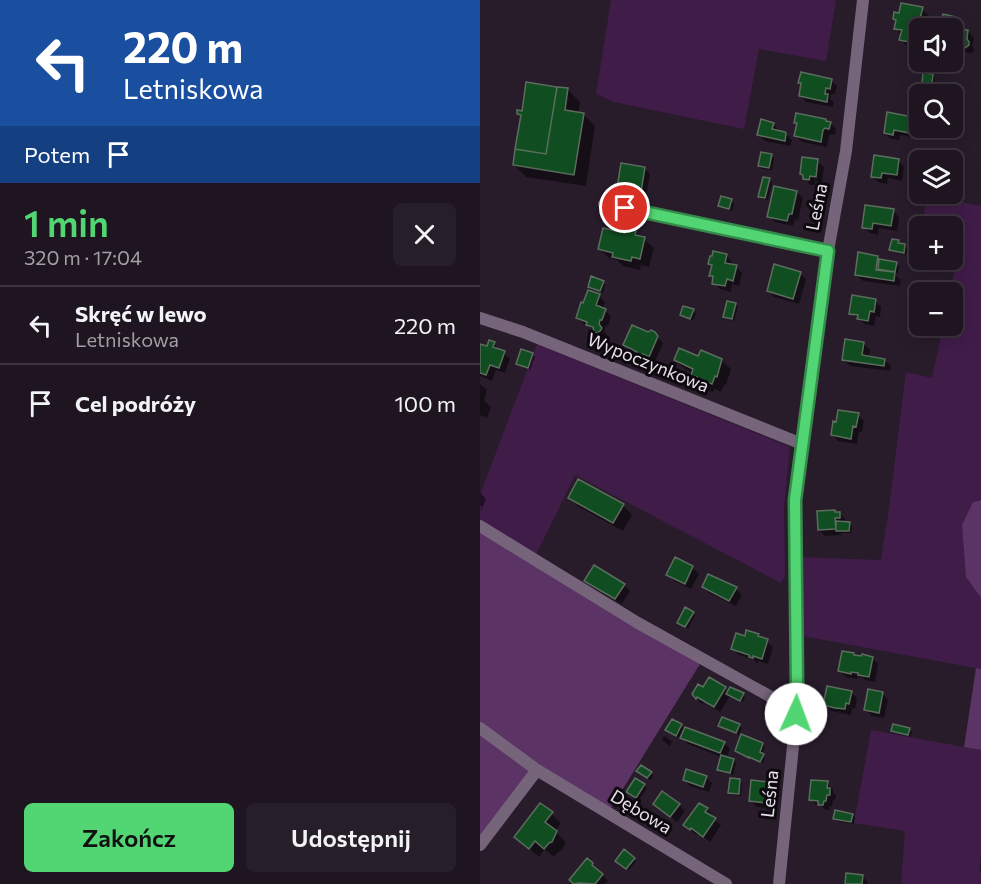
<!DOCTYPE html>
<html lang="pl">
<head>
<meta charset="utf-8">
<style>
  :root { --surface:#1e1520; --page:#261e29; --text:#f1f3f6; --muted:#a19fa5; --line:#3c343e; --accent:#52d673 }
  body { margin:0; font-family:Commissioner,sans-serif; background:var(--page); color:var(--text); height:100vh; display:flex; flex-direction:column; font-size:22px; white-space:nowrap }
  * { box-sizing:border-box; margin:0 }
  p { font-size:20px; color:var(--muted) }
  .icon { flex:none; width:33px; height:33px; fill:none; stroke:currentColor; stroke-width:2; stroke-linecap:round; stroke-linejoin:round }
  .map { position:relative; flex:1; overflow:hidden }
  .details { display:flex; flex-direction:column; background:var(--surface); width:480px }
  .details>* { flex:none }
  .guide { background:#1a4fa0; color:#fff; overflow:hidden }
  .fabs { position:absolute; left:429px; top:18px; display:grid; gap:12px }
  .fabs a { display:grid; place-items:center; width:54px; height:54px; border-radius:9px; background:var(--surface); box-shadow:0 3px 15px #0003,0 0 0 2px var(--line); font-size:30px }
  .pin { position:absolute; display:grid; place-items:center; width:51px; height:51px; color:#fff; margin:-26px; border:3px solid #fff; border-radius:50%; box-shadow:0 2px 6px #0007 }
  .me { position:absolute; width:66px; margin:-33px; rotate:2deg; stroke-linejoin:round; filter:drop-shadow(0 0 4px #0008) }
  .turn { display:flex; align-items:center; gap:21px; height:126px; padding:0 24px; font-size:27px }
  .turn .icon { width:78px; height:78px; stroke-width:2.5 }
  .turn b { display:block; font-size:42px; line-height:51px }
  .then { display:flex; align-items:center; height:57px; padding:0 24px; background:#0003; gap:12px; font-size:22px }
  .round { display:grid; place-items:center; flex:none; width:63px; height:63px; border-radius:9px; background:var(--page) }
  .headline { display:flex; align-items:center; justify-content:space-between; height:102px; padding:0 24px }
  h1 { font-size:36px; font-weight:600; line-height:45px; color:var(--accent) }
  .primary-button { display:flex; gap:12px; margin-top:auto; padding:12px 24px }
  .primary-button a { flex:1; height:69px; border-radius:9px; background:var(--accent); color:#111; font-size:24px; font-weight:600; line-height:69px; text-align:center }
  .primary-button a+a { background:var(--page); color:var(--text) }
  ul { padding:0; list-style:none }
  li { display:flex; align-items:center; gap:18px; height:78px; padding:0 24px; border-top:2px solid var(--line) }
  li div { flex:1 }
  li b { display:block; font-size:22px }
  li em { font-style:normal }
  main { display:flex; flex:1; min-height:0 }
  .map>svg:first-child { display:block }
</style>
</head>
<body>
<main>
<section class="details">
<div class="guide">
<div class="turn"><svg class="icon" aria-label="left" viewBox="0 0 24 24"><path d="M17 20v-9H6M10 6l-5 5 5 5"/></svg><div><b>220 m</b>Letniskowa</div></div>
<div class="then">Potem<svg class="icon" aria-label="arrive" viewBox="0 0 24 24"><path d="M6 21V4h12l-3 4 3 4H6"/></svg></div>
</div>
<div class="headline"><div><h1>1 min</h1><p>320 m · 17:04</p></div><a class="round"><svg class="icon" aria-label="close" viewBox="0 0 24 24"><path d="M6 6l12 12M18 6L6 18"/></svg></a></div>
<ul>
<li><svg class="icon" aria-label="left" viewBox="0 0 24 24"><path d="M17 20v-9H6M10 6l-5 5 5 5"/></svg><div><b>Skręć w lewo</b><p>Letniskowa</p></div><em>220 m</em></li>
<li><svg class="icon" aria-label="arrive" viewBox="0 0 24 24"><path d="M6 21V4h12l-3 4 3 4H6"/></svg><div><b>Cel podróży</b></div><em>100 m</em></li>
</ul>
<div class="primary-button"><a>Zakończ</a><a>Udostępnij</a></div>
</section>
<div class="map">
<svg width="501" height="884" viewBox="0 0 501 884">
  <rect width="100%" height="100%" fill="#281c2b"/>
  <path fill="#401c49" d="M131,0H356L346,61L279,49L264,129L134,102L116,94Z
    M448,194L499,206L501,204V500L493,502L486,577L501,598V669L317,635L316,557L401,560L409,509L426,372L452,378L463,326H472V292H470L478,252L473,250L472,226H441Z
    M57,344L310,447L304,507L305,576L301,583L95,475L55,557L0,523V495Z
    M391,730L501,750V856L499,872L501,873V884H421L425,831L374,823Z"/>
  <path fill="#5b3365" d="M501,500V598L486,577L482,525L493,502Z
    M0,526L223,659L128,813L57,770L0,845Z
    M496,668L501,669V750L484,747Z"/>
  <path fill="#0007" d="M442,9L448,15L445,28H440V48L427,46L421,40L422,35L416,29L417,22L414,18L420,14Z
    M464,16L475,18L482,24L480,30L488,31L494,38L492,46L494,49V51L492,53L472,49V28H462Z
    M452,76L455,78L453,94H445L443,91Z
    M351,80L357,86L355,94H351L350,99L354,102L353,107L326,102L320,95L323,85L320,82Z
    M88,90L100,102L98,113L103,114L115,126L106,186L46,177L34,165L42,118L38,114Z
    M432,118L438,124L436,138L420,135L419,140L411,139L405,133Z
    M316,122L350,123L356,129L355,135L351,134L349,136L347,147L322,142L316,136L318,124Z
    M293,124L299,130V132L304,133L312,140L310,146L285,141L279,135Z
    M291,156L294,158L292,170L282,169L280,166Z
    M418,160L424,167L422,181L408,178L407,184L398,182L392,176Z
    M337,161L344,167L342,182L335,181V185H330L321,174Z
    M164,168L170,174L166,197L144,193L138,187Z
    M289,180L292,182L288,200L283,199L280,196Z
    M317,192L323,198L318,220L315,219L313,226L295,222L289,216Z
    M251,200L254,203L252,211L242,208L240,206Z
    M413,211L419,217L417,231L399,228L398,235L390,233L383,227Z
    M156,232L174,248L169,267L161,265L160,270L143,266L137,260L129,258L120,249Z
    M418,242L427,249L426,255L414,252L411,249Z
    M246,255L252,262L251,265L256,267L262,273L259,286L252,284L251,292L240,289L233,283L234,279L231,275L233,267L230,264Z
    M397,257L401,261L416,264L419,266L418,274L414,273L421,280L420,286L383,281L376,275Z
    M320,273L326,279L319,304L294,297L288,290Z
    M123,282L125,285L123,293L112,289L109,287Z
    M119,296L125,302L123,309L131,316L128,326L126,325L124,331L127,335L124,338L109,326L104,324L97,318Z
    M395,301L401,307L400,317L396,316L394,326L385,324L371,313Z
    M255,304L258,307L254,321L247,319L245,316Z
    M213,311L216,313L213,321L204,317L202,315Z
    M174,333L183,343L175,362L170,359L166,361L160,355L151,351L145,345L168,334Z
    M14,344L30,359L25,373L16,370L12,381L0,376V345L8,348Z
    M384,344L390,350L388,358L405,360L411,366L410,371L370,366L364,360Z
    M42,351L53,355L55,357L50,370L40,366L37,363Z
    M219,358L241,360L251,369L246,385L245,384L241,392L235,389L233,392L227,390L212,375L213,373L205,369L195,360Z
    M0,384L7,390L4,401L11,407L7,418L0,415Z
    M378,415L384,421L382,432H379L377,444L358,441L352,434Z
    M0,493L6,499L1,511L0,510H2L3,507L0,506Z
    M90,498L143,505L152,515L143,531L99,507Z
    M359,513L365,519V523H369L372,526L371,533H361V535L345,536L339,530Z
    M196,559L213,568L219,574L211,589L194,581L188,575Z
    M106,581L144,585L150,591L142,604L112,587Z
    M223,587L256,589L262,595L256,606L229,593Z
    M213,613L215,615L208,629L201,625Z
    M278,635L293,647L288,664L279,661L278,663H277L273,659L259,655L253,649L266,638Z
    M374,654L376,657L392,658L398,664L395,682L385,680L383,678L377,677V679L366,677L360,671Z
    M245,688L249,692L263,695L265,697L263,702L250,696L240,712L224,702L223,704L221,703L215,697L223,689Z
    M371,692L377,698L375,709L372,708L371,715L351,711L345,705Z
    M402,693L408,700L404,718L392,716L386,710Z
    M193,721L206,730L244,743L250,749L246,758L254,760L256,763L253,775L242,772L239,769L242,757L208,744L202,738L205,730H203L199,738L189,733L187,730Z
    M240,725L259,726L262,728L259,735L243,728Z
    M429,729L432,732L430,737L416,733L413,731Z
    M184,736L192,741L190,746L182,740Z
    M282,744L285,747L282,755L285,758L283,763L259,754L257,751Z
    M171,773L173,775L171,780L161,774Z
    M226,777L232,783L229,792L210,786L204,780Z
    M259,781L262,783L261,796L253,795L250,792Z
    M287,783L294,789L292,808L277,807L271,801Z
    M347,783L353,789V793L356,795L355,800H353L352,807L349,806V810H346L341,806L336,805L330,799Z
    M164,785L167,788L159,800L151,795Z
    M175,804L199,805L205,811L197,822Z
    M61,805L81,823L75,831L86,842L81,851L78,852L74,857L65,849L59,857L36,837Z
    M227,809L233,815L231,817L241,825L230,842L218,833L216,835L205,825Z
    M373,815L375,818L374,824L357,821L355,818Z
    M154,859L156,861L149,870L140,863Z
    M112,864L128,881L125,884H95L91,880Z
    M382,876L388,882V884H366Z"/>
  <path fill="#104d21" stroke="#5c6d5e" stroke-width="1.5" d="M421,3L443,7L434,43L419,40L422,30L414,29L416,20L413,19L414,12L419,13Z
    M463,14L476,17L474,29L488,30L487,39L489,42V45L485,48L472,45V28H460Z
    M321,72L352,79L350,89L346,88L345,94H348L347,102L319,96L321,83H318Z
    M443,73L453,74L451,93L441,92Z
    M46,82L77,87L66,154L35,149L41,115L37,114V110L42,111Z
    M77,87L88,88L85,110L104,113L94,175L33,165L35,149L66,154Z
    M407,112L433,117L430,133L414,130L413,135L404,133Z
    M316,113L346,119V121L351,122L349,129L345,128L343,130L341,142L314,136L317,123H314Z
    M281,119L294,123L292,129L305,132L306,133L305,141L277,135Z
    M281,152L292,154L289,168L278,166Z
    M394,155L419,159L417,175L402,173L401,178L391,177Z
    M322,157L338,159L336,177L330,176L329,180L323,179V175L320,174Z
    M141,163L165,167L161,192L137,188Z
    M283,177L290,178L285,198L278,197Z
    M294,186L317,191L312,214H309L307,221L287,217Z
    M241,196L252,199L249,209L238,206Z
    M385,205L414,209L411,226L393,223L392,229L382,228Z
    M123,228L145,233L146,229L156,231L155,235L165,237L160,259L152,257L151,261L132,257L133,253L118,249Z
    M412,239L419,240L418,243L425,244L424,253L409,250Z
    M233,251L247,254L245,263L257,265L253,281L247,279L245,286L232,284L233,276H229L232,265L228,264L230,256H232Z
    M378,252L398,256L396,270L415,272L414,281L375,275Z
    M399,259L417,262L415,272L398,269Z
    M294,264L321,272L313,299L287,291Z
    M111,276L124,281L120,291L108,287Z
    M108,290L120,294L116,305L126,309L122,320H120L119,324L122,328L120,331L117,333L114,332L113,327L106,325L107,322L96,318L101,302L103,303Z
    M431,293L440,295V309L428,306Z
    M372,295L396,299L394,312L390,311L388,321L377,319L378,315L369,314Z
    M247,301L256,303L252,319L243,317Z
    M203,306L214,309L210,319L200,315Z
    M152,325L168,332L171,330L175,332L178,336L169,357L163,354L158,355L157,352L143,345Z
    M365,339L384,342L382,355L405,359L404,366L362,360Z
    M9,340L15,342L13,347L25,351L19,368L10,365L6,375L0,373V344L7,346Z
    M199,348L218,356L221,350L242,359L237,377L235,376L232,384L225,381L224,384L216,381L217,377L211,375L213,369L194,360Z
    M41,349L53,353L48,368L36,364Z
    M358,410L379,413L376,427L373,426L371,439L351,435L353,421L356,422Z
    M98,479L144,504L133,523L88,498Z
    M355,510V512H360V518H355L356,529L338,530L337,511Z
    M356,521L370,522L369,531H356Z
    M195,557L213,566L205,584L186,575Z
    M114,565L145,584L135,599L104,581Z
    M228,574L257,587L249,601L222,587Z
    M205,607L214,612L205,627L197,623Z
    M266,630L279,634L278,636L288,639L282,659L273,656V658L269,657V655L251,649L256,633L265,636Z
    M362,651L374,653V655L381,656L382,654L393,657L389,677L378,675V673L371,672V674L358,671Z
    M229,677L246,687L234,707L217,697L216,699L212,694L218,684L223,687Z
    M347,686L372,691L369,704L366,703L365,709L355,708L343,705Z
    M250,687L264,693L260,701L246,694Z
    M388,689L403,692L399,713L384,710Z
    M242,717L260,724L256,733L238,726Z
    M192,719L202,724L196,736L185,730Z
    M413,724L430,728L428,735L411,731Z
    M205,727L245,742L240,753L200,738Z
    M261,734L283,743L280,752L284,754L280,762L269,757V758L255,751Z
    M241,755L254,759L250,773L237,770Z
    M161,765L172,772L167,778L156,771Z
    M206,769L227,776L223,787L203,780Z
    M155,778L165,784L156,798L146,792Z
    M250,778L260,779L259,794L248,793Z
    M271,780L288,782L286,803L269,801Z
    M331,780L348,781L347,788H350V795H347L346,801H344L343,805H338V801L329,800Z
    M182,791L200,804L190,817L173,804Z
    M60,803L73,812L65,822L77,831L72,842L69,843L64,849L55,841L49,849L34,837Z
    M219,803L228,808L225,812L236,818L223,837L211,828L210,830L203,825Z
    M355,810L373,814L371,822L353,819Z
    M144,849L155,858L146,869L135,861Z
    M107,858L113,863L112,865L123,874L115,884L99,883L94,884L89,880Z
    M366,873L383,875L382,884H365Z"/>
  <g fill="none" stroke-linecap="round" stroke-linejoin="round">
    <path stroke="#76647b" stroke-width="12" d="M124,204L348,251
      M0,318L43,332L322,444
      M0,526L158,623L293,698L311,706L317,707
      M0,728L57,770
      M0,845L57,770L246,884
      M299,884L317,707L315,500L348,251L366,151L383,0"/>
  </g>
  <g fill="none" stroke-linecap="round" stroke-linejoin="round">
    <defs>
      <path id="route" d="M145,208L348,251L315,500L317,685L316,714"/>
    </defs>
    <use href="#route" stroke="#358b4b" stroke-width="15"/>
    <use href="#route" stroke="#52d673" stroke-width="10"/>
  </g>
  <g text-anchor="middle" stroke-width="6" stroke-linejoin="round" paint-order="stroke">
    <g font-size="18" fill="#e8e0ea" stroke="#0e090f">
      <text transform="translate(337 207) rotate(-79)" y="6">Leśna</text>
      <text transform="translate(168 363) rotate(22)" y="6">Wypoczynkowa</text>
      <text transform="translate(290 794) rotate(-84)" y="6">Leśna</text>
      <text transform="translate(161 812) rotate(31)" y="6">Dębowa</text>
    </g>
  </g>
</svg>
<div class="fabs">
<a><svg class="icon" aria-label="sound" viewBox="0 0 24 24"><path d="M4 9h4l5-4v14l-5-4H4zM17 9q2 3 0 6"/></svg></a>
<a><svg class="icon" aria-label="search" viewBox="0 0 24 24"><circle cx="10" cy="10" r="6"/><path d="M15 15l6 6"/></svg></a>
<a><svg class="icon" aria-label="layers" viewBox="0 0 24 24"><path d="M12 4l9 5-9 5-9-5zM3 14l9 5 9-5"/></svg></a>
<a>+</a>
<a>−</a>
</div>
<div class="pin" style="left:145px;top:208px;background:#d93025"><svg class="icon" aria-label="arrive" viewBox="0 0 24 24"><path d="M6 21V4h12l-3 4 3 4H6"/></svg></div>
<svg class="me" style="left:316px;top:714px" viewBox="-20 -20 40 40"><circle r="19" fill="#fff"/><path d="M0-13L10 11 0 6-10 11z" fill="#52d673"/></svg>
</div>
</main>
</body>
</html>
